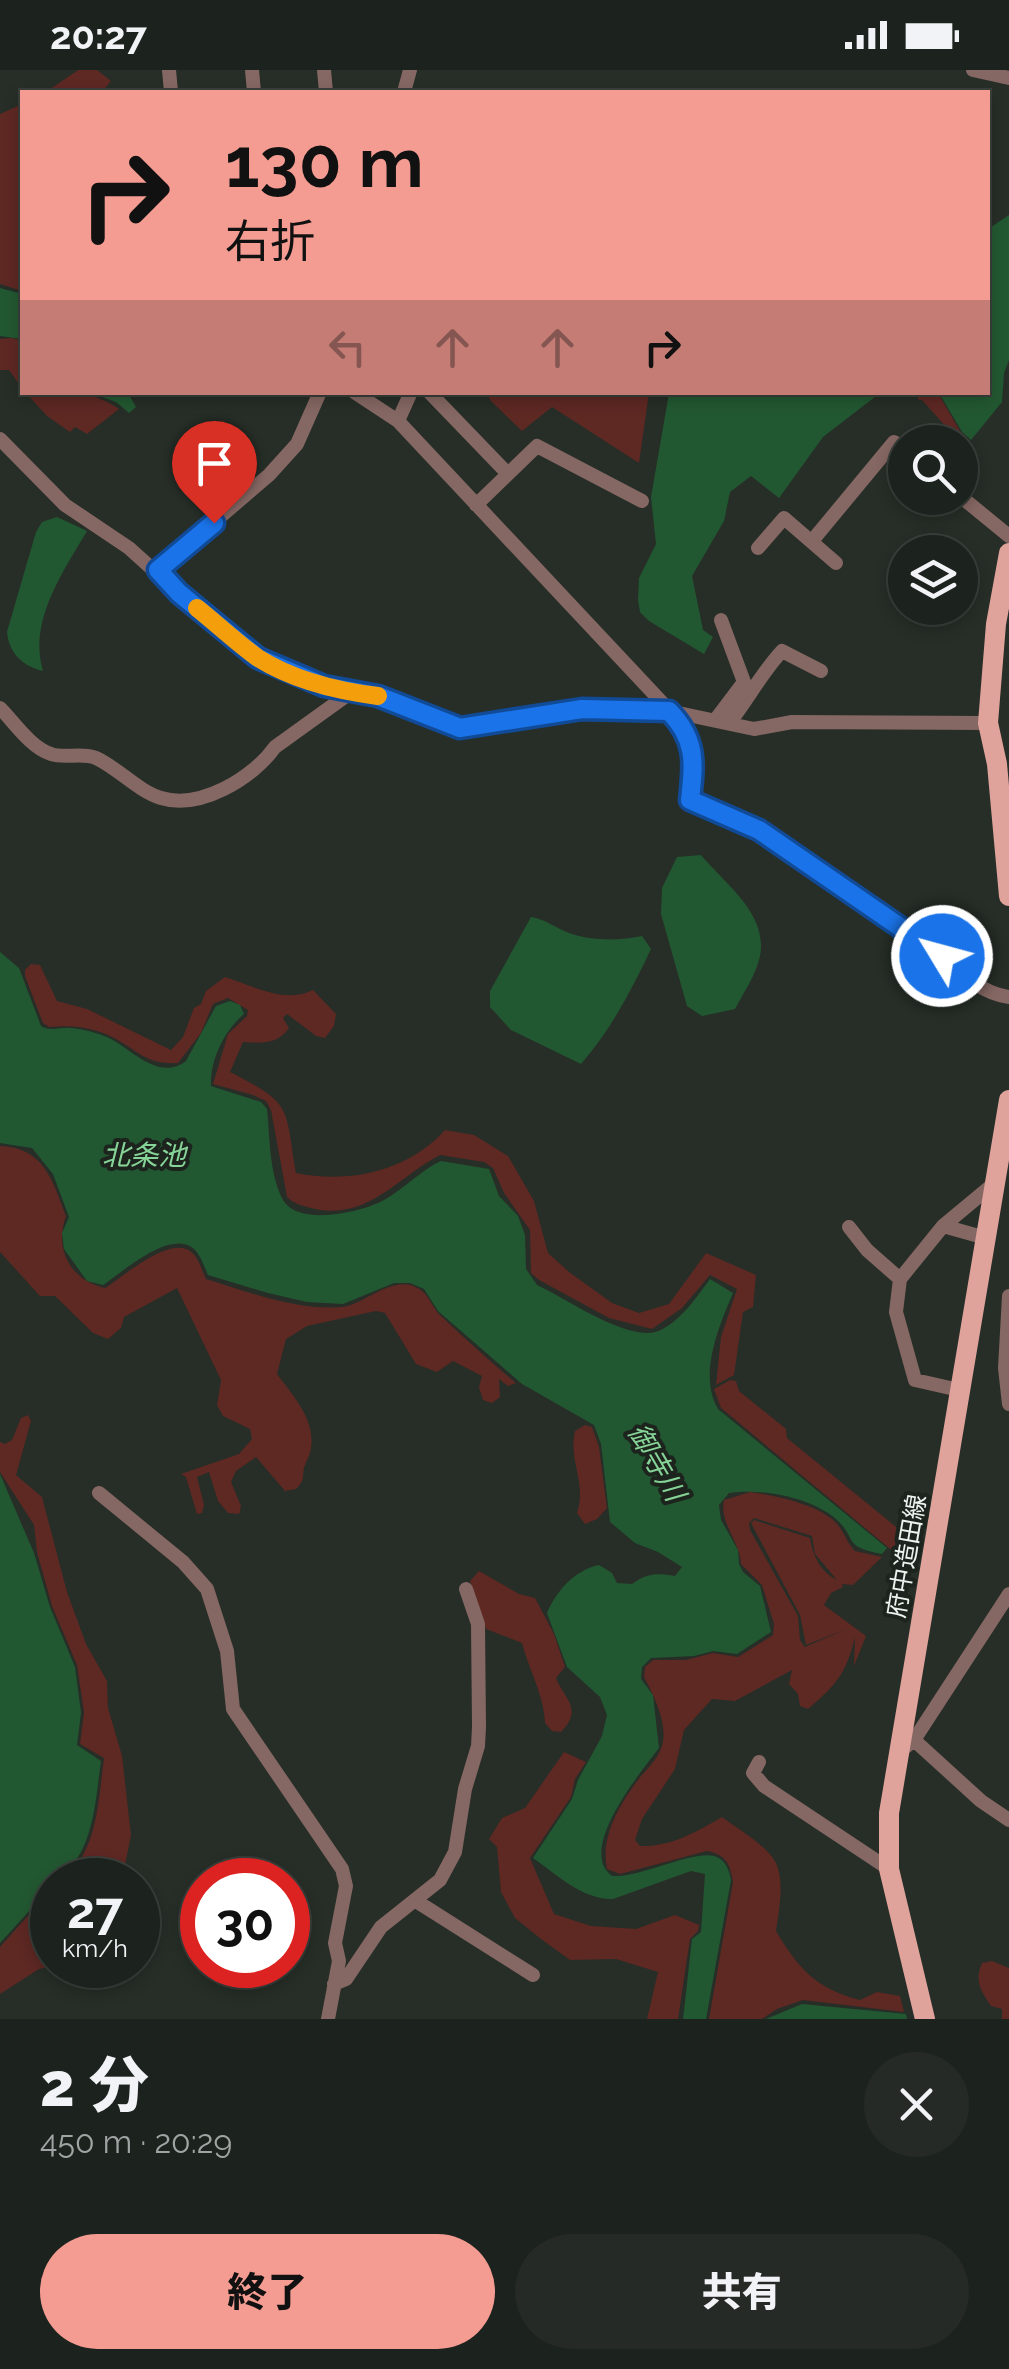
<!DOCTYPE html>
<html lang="ja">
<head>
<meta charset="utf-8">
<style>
  :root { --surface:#1c221d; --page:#252a26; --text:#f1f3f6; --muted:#a0a4a4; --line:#3a3f3b; --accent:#f59c92 }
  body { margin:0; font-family:Raleway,"Noto Sans JP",sans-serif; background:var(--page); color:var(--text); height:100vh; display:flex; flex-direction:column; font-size:38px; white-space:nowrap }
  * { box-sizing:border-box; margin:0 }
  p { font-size:32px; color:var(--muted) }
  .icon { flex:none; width:55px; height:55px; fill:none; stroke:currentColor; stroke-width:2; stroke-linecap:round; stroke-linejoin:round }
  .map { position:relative; height:1949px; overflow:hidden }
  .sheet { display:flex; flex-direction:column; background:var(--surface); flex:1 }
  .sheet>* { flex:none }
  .guide { position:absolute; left:20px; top:20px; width:970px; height:305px; border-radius:0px; box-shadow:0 5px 15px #0003,0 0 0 2px var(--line); background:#f59c92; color:#111; overflow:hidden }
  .tools { position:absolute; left:888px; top:355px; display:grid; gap:20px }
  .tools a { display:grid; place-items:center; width:90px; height:90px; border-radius:50%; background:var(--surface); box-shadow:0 5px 15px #0003,0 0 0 2px var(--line); font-size:50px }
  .speed { position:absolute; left:30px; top:1788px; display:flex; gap:20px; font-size:50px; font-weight:700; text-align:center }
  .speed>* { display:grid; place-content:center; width:130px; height:130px; border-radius:50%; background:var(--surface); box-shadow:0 5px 15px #0003,0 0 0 2px var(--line); line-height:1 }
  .speed small { font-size:25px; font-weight:400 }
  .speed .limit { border:15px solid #d22; background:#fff; color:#111 }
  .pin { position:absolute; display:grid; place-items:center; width:85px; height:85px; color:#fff; margin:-102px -42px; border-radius:50% 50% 50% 0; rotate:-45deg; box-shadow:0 0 10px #0007 }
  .pin .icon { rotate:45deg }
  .me { position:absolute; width:110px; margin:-55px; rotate:307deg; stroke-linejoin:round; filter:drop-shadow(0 0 8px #0008) }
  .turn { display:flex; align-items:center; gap:35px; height:210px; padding:0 40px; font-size:45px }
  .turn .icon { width:130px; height:130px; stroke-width:2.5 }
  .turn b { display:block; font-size:70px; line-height:85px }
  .lanes { display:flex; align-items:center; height:95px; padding:0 40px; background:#0003; justify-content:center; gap:50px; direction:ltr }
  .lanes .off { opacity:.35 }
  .round { display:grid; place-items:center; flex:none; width:105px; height:105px; border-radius:52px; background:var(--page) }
  .overview { display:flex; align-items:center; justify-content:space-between; height:170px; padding:0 40px }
  h1 { font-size:60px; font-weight:800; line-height:75px }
  .cta { display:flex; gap:20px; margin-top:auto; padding:20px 40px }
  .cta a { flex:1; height:115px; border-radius:60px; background:var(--accent); color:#111; font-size:40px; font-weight:800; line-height:115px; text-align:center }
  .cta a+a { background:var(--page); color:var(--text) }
  .status { display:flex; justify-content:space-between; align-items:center; height:70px; padding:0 50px; background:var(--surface); direction:ltr }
  .status svg { height:28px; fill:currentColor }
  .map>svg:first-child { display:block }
</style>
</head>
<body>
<div class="status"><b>20:27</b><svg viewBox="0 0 49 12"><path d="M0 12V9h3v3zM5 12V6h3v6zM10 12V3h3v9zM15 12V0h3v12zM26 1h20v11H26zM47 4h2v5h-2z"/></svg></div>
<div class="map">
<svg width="1009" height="1949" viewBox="0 0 1009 1949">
  <rect width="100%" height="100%" fill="#262e27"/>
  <path fill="#5e2823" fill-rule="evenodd" d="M78,0H97L111,11L102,22H46Z
    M22,34V221L0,214V44Z
    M12,268L22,271V318L9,300H0V269Z
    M26,323C59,322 92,319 119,339L87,364L75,357L70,362L47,346Z
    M486,323H649L639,393L552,337L522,361L491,331Z
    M915,323H938L960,361L970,372L964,377L922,330H919Z
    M31,894L40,895L57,931L87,939L171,980L183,967L194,938L201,934L206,921L225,907C253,916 286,934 313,920L336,944L334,956L325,968L316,966L287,944L283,948L289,958C277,975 261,973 243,972L230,1002C293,1034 285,1036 296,1103C350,1114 408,1101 445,1060L474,1065L508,1086L534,1131L548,1183L569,1202L612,1233L639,1243L669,1234L706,1183L756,1205L753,1237L743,1242L734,1305L716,1315L721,1267L737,1219L710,1205L682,1238L652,1259L609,1248L539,1210L531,1203L530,1160L504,1123L493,1098L484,1092L440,1085C399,1106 369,1150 315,1139C304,1136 295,1135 287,1127L271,1040L266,1031L253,1025L213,1014L228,964L247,946L248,940L228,928L213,934L201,963L178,993C144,995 139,980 112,967C93,957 69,955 49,957L43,953L25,906V900Z
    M0,1076C44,1078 52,1109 66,1146C54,1179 70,1210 105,1218C124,1206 169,1166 190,1181C198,1186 202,1200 206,1209C248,1222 298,1241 342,1237C367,1234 396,1200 422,1221C430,1227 433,1239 441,1246C465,1269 490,1291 516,1313L508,1316L499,1309L500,1327L492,1333L483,1330L479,1317L482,1306L453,1291L437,1302L416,1294L385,1243L376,1241L307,1256L286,1269L277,1304C294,1327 318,1352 310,1383C310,1384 304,1397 304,1398C302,1409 305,1410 296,1419L285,1421L256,1387L236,1401L231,1412L241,1436L239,1444L228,1443L218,1431L209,1402L197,1407L204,1435L202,1443L197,1444L186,1407L181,1404L239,1384L252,1369L250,1359L223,1346L217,1335L221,1310L177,1218L124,1247L121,1258L108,1269L93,1263L55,1226H40L0,1182Z
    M730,1310L736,1311L739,1321L786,1359L787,1368L917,1474L915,1494L889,1478L721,1338L714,1319Z
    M28,1345L31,1351L16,1405L42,1427L67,1522L86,1574L107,1611L108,1638L122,1686L131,1765L122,1810H63C98,1781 98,1731 104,1688L80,1674L84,1642L77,1595L52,1536L37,1482L34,1455L0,1402V1372L5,1374L12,1370L21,1348Z
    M585,1355L592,1357L599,1377L607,1438L597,1449L585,1454L577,1443C587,1413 568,1391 575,1361Z
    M750,1422C773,1425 820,1435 836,1453C844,1461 847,1473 855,1481L882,1487L853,1515L842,1514L843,1517L831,1523L824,1535L866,1566L854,1596L855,1567C846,1604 837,1614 808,1639L800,1636L798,1624L789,1614L792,1600L735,1631L712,1629L684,1660L675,1699L642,1749L635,1770L640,1776C671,1777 696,1762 722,1747C738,1759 762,1773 773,1788C786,1806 779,1841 776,1861C799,1899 815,1918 860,1930L877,1922L900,1926L904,1942L803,1930L777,1939L762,1949H709L733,1812C730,1793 726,1785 707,1781L620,1804L607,1799C600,1765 621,1732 641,1706C647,1699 656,1690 660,1681C671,1659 654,1626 644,1607L645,1597L653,1590H686L713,1583L738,1587L773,1565L774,1554L762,1515L741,1494C740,1471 719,1453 724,1430ZM754,1448L812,1466L815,1484L837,1510C821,1502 813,1487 810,1468L754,1450L751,1453L800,1545L806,1575L846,1559L805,1577L800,1570L798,1546L750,1460L749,1453Z
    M479,1501L519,1524L535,1528L554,1564L565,1597L556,1608C564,1629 584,1638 561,1662L552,1661L545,1653C544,1625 529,1600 522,1573L486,1559L470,1511Z
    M564,1682L586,1692L575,1709L571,1727L530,1788L554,1844L591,1856L636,1859L675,1845L699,1855L698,1861L690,1869L678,1949H647L658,1902L616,1889L570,1890L541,1869L515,1848L501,1822L497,1777L489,1769L502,1748L525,1738Z
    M52,1819V1895H93V1906L83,1910L52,1896L39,1899L0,1924V1877Z
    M992,1891L1009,1898V1949H1002V1939L991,1936C981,1921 974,1911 982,1893Z"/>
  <path fill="#225831" d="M1009,145V290L1004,303L1002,332L971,370L962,362L939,323L988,322V159Z
    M0,218L22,224V269L0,266Z
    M91,323H128L136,337L129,343L116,332Z
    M669,323H880L823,367L779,428L751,406L730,422L724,451L692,506L703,560L713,567L704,584L649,551L640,542L638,530L639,508L656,474L651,427Z
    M57,447L87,461C63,502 28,551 43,601C22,596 9,583 7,562L36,462L42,452Z
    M701,785C726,815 771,846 759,890C755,906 743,924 735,939L702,946L687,936L661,844L662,818L677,787Z
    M531,847C545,849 556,858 569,863C592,871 618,871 642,866L651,879C632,919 611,960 581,994L511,960L490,937V921Z
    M0,882L19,898L41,956C51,962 59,957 71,958C83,959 98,963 109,968C132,979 158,1012 186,991L216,936L230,931L240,935L244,944C224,961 210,990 211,1016L261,1032L267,1039C270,1067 269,1104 283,1130C298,1157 363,1142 384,1130C404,1119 421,1100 441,1091L489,1099L499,1126L518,1146L525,1165L526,1199L537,1215C566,1228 631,1275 661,1260C683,1248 696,1228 710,1209L733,1223C719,1256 698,1305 718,1339L887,1478L882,1484C840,1476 859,1469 835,1448C809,1427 760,1418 729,1423L719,1435L721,1450L738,1480L739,1494L743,1502L760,1516L771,1562L737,1584L713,1581L694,1586L651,1588L642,1597L641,1609L653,1625L659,1678C641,1702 576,1780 612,1806C640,1808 692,1780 714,1786C725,1789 729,1799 731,1810L706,1949H683L692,1869L701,1862L705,1804L691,1801L613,1829C583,1830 556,1804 533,1788L572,1729L578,1710L602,1666L607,1645L600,1627L567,1597L547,1543C557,1520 575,1500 599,1495L612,1503L617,1513L632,1514C647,1503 657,1503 675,1506L682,1497L658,1482L635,1473L610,1452L601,1374L594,1355L522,1314L438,1241L424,1219L410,1213H394L343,1234L307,1232L268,1223L208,1205C204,1196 200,1184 193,1178C169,1160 124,1201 103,1215L87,1211L64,1179L62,1163L69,1147L53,1104L32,1078L0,1073Z
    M0,1404L34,1483L50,1537L75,1597L81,1643L77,1675L101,1691C95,1734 94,1780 59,1810H52V1816L0,1873Z
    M802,1934L906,1944L907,1949H766Z"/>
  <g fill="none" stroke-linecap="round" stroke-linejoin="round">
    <path stroke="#856763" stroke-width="14" d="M169,0L171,22
      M252,0L254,22
      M324,0L326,22
      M973,0L1009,8
      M404,22L410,0
      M354,322L398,351L685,657L692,676L690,731C775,763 846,817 921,869C949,889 974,923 1009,927
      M429,322L508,404
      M398,351L411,322
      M0,369L65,435L129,478L179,523L259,588L283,600L350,623
      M960,426L1009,466
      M476,435L537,376L642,431
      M812,471L894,372L905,381
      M758,478L784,448L836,493
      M158,500L269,405L297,374L320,322
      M0,638C14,652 31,678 51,684C65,689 82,682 96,688C118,698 138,721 161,728C200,740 253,708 275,677L350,623L377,625L460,658L581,639L669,641L754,659L792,652L988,653
      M716,649L744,612L721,550
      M730,652C748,629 763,601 782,581L821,601
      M943,1156L900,1209L896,1242L915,1310L959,1320
      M849,1157L867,1180L900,1209
      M986,1168L943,1156L996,1112
      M1009,1226L1005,1298L1009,1334
      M99,1423L183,1492L207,1519L227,1581L233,1639L342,1799L346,1816L335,1873L339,1891L328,1949
      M914,1670L981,1731L1009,1750
      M898,1683L914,1670L1009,1524
      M759,1692L753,1703L764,1716L889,1799
      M416,1831L533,1905
      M334,1914L346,1909L381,1857L440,1810L455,1782L465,1719L478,1676L479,1657L478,1554L466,1519"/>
    <path stroke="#dfa39b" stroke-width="20" d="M1009,483L996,554L988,653L997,694L1009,826
      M925,1949L889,1799V1743L1009,1030"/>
  </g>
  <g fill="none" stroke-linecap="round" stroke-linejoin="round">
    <defs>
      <path id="route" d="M214,453L158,500L179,523L258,588L324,616L378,626L460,658L582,639L669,641C697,670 694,693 690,730L759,760L942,886"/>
    </defs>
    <use href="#route" stroke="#114b97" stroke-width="25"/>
    <use href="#route" stroke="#1a73e8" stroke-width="18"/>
    <path stroke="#f59e0b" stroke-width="18" d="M197,538C217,554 237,573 258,588C293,610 338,621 378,626"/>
  </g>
  <g text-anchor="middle" stroke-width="8" stroke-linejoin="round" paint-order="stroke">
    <g font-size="25" fill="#edf3ee" stroke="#1c241d">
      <text transform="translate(906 1486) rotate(-80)" y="9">府中造田線</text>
    </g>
    <g font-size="28" font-style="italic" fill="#86d497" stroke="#1c241d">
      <text x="144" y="1095">北条池</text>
      <text transform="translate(657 1392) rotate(60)" y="10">御寺川</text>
    </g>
  </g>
</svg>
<div class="tools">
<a><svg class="icon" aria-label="search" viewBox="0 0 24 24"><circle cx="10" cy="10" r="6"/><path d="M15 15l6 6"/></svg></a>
<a><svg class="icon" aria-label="layers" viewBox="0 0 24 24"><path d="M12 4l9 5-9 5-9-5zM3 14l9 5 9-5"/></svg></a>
</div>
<div class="speed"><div>27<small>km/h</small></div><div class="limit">30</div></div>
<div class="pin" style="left:214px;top:453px;background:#d93025"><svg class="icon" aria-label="arrive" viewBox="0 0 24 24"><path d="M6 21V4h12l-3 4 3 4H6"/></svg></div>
<svg class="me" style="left:942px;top:886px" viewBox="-20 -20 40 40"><circle r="17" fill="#1a73e8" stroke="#fff" stroke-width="3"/><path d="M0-11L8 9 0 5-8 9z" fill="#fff"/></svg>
<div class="guide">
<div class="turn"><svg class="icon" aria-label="right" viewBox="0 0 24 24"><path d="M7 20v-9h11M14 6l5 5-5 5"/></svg><div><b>130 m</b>右折</div></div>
<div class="lanes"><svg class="icon off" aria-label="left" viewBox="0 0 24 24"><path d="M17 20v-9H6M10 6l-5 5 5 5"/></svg><svg class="icon off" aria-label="ahead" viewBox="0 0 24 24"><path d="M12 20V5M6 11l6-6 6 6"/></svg><svg class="icon off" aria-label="ahead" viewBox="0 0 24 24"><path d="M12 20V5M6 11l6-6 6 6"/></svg><svg class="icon" aria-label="right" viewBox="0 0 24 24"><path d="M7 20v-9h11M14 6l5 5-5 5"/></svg></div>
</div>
</div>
<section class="sheet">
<div class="overview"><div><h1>2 分</h1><p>450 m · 20:29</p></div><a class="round"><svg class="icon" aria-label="close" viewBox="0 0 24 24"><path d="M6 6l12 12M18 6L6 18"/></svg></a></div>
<div class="cta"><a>終了</a><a>共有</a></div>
</section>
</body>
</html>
